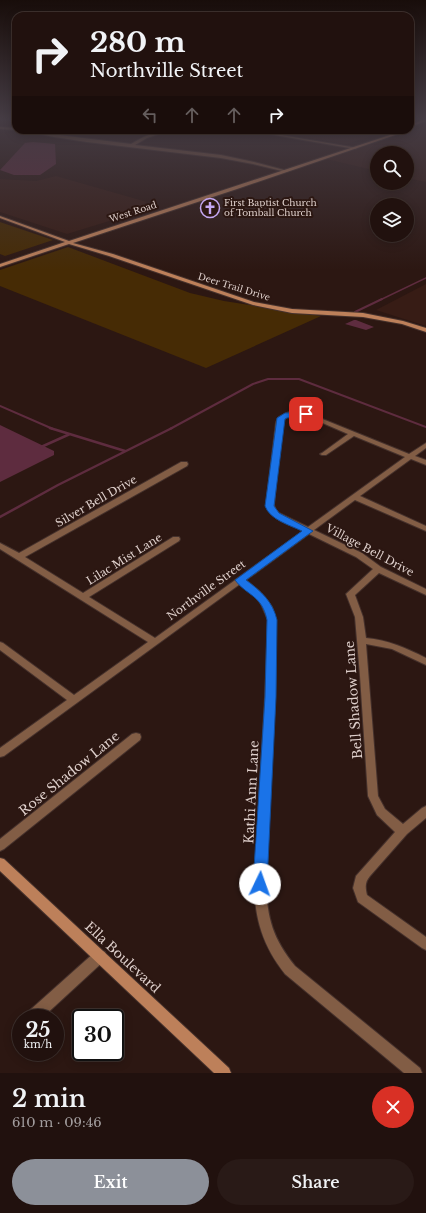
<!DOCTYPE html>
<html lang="en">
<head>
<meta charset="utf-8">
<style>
  :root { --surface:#21110e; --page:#291a17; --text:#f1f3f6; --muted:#a29d9e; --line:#3e312e; --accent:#8c9099 }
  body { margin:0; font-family:"Libre Baskerville",serif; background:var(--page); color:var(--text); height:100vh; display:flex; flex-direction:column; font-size:15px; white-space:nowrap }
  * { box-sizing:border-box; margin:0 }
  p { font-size:13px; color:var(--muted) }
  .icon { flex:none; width:22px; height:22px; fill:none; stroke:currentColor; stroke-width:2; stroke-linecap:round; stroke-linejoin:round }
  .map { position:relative; height:1073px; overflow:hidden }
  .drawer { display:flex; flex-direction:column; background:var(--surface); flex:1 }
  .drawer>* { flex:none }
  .guide { position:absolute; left:12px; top:12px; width:402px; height:122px; border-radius:12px; box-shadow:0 2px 10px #0003,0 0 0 1px var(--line); background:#21110e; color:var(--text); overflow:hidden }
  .tools { position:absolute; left:370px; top:146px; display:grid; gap:8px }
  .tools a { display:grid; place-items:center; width:44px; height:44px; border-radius:50%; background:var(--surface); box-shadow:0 2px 10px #0003,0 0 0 1px var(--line); font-size:20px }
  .speed { position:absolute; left:12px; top:1009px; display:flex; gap:8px; font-size:20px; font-weight:700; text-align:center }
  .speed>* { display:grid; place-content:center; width:52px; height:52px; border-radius:50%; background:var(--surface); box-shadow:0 2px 10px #0003,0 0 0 1px var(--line); line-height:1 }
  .speed small { font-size:10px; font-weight:400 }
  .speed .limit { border:2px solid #111; border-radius:6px; background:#fff; color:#111 }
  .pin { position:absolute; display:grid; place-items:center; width:34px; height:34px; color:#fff; margin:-17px; border-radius:8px; box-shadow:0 2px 6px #0006 }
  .me { position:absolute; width:44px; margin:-22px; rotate:3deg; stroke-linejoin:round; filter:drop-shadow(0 0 3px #0008) }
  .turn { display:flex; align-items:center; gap:14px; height:84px; padding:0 12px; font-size:18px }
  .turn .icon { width:52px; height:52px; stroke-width:2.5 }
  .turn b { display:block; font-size:28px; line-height:34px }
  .lanes { display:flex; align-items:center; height:38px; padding:0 12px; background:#0003; justify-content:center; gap:20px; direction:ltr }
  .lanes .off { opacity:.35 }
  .round { display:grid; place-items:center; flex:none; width:42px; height:42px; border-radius:21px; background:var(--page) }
  .overview { display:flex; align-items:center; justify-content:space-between; height:68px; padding:0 12px }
  h1 { font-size:24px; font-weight:600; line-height:30px }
  .primary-button { display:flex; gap:8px; margin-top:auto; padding:8px 12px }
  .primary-button a { flex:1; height:46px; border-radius:24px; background:var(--accent); color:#fff; font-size:16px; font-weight:600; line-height:46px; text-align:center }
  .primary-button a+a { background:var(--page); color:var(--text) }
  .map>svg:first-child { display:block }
</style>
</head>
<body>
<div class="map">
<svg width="426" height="1073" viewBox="0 0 426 1073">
  <rect width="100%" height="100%" fill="#2c1712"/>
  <path fill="#371c15" d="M426,126V182L407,178V153H377V171L326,159Z
    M256,130H391L346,144Z
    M56,176L147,202L144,204L155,207L67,234L0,212V179L36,181Z
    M426,284V326L376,310Z"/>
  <path fill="#462b05" d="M0,222L53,240L5,256L0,254Z
    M68,247L190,293L224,301L321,316L206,368L0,286V270Z"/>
  <path fill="#5e2c3f" d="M33,142L55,144L56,164L40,175H14L0,170L25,143Z
    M354,320H356L374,327L366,330L345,324Z
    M0,425L54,451V455L0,482Z"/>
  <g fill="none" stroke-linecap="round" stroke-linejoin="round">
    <path stroke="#5e2c3f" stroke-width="1.5" d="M380,300L426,278"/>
    <path stroke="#5e2c3f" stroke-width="2" d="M355,312L382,299
      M0,406L53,429
      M170,429L253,384L268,379H299L426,427"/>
    <path stroke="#5e2c3f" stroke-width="2.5" d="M50,428L125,451
      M41,447L70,434
      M0,517L58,485L172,428"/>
    <defs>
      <path id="street" d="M0,127L16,128V130L0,129Z
        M19,130L131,144C143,137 156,130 171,130L147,138L135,145L221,155L254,162L288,171L286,172L253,164L221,158L87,142L54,137Z
        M245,130H253L357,148L355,149Z
        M289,412H299L315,416L409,454L426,443V448L415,456L426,460V465L411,459L360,496L426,526V531L355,500L314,530L362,553L381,567L426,589V595L379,573L355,595L363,617L366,638C388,640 406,648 426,658V665L392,649L366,644L378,796L385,809L403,824L422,808L426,806V818L407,834L370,876C365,882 365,887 367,895L426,937V950L422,948L358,902L353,888L356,876L395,832L377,815L368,796L360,676L355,617L346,594L373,569L356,557L309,534L246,580L259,591L267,600L272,607L276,620L275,697L266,884C267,918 273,939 295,966L420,1068L422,1073H404L285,974C263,946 255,920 254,884L265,697L268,620L261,604L253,594L240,584L4,756L0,757V748L67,700L0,650V642L3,643L74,695L148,642L0,549V543L19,553L181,462H187L188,464L187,466L25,557L83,593L173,537H179L180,539L179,541L89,597L155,638L303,531C289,524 271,520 266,505L276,422L279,417ZM294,416L311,418L348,434L322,453L320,454L322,455H326L354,436L405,457L308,527L279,513L276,510L274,505L282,422L287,417Z
        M136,733L140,734L141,737L140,740L4,849L0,851V839L132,734Z
        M100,950L105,952L106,956L105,960L42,1018H28L27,1016L29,1011L95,952Z"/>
      <path id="secondary" d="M423,120L426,121L410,127V125Z
        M405,130H410L237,189L73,243L113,254L254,302L292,309L363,313L403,321L426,328V332L402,324L363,317L292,313L253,305L109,256L69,244L0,267V264L65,242L0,218V216L69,241Z
        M0,858L4,859L229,1068L231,1073H214L0,871Z"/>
    </defs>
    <use href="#street" stroke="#45312c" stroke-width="2"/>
    <use href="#secondary" stroke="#45312c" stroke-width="2"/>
    <use href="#street" fill="#825d45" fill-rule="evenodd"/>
    <use href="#secondary" fill="#bd805a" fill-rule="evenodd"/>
  </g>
  <linearGradient id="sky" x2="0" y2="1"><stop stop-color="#180d0a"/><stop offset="0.44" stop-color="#453c44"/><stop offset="1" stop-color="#453c44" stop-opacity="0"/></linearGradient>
  <rect width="426" height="270" fill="url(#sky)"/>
  <path fill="#1a73e8" stroke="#114b97" d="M306,412L310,414L308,416L287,418L285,419L274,506L279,513L313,531L246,580C261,591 273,602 277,620L276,697L267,884L265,888L260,890L255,888L253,884L265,697L267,620C262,595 247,596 235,580L302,531C290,525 270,520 265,506L277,418L285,413Z"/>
  <defs>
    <symbol id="church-ring" viewBox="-11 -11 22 22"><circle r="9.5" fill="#2c1712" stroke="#c4a7f1" stroke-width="1.5"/><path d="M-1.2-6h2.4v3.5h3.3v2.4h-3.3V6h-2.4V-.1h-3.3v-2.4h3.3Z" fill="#c4a7f1"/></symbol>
  </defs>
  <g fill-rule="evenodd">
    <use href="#church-ring" x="199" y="197" width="22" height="22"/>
  </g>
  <g text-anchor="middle" stroke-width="4" stroke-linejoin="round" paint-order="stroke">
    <g font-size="9" fill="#decfcb" stroke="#2c1712" text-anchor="start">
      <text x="224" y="206">First Baptist Church<tspan x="224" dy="10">of Tomball Church</tspan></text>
    </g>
    <g font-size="9" fill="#decfcb" stroke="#2c1712">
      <text transform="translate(133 212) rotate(-18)" y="3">West Road</text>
      <text transform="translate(234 287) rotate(17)" y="3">Deer Trail Drive</text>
    </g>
    <g font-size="11" fill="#decfcb" stroke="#2c1712">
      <text transform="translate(96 501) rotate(-30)" y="4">Silver Bell Drive</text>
      <text transform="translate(370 550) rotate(28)" y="4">Village Bell Drive</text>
      <text transform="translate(124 559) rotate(-32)" y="4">Lilac Mist Lane</text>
      <text transform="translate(206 590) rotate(-36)" y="4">Northville Street</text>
    </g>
    <g font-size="13" fill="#decfcb" stroke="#2c1712">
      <text transform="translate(353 700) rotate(-94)" y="5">Bell Shadow Lane</text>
      <text transform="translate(69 773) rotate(-39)" y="5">Rose Shadow Lane</text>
      <text transform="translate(251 792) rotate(-87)" y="5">Kathi Ann Lane</text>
      <text transform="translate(123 957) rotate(43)" y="5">Ella Boulevard</text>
    </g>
  </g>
</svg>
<div class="tools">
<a><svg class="icon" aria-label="search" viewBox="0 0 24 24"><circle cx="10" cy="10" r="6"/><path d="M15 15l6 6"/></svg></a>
<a><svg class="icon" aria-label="layers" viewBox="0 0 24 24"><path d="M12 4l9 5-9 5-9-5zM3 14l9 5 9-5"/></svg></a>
</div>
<div class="speed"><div>25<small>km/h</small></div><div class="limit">30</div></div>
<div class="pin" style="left:306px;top:414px;background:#d93025"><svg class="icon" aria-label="arrive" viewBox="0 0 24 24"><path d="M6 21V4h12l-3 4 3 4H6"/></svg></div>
<svg class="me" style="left:260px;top:884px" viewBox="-20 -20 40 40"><circle r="19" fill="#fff"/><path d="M0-13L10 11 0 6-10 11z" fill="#1a73e8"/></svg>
<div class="guide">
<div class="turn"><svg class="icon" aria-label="right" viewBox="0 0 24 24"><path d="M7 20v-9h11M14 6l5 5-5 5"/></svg><div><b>280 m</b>Northville Street</div></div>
<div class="lanes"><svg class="icon off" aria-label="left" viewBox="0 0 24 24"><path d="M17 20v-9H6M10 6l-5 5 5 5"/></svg><svg class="icon off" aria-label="ahead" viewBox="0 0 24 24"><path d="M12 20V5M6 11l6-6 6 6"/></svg><svg class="icon off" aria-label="ahead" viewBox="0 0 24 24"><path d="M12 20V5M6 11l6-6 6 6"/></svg><svg class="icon" aria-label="right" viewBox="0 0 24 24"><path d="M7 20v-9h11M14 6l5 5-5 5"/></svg></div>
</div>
</div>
<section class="drawer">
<div class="overview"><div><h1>2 min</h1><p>610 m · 09:46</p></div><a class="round" style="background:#d93025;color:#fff"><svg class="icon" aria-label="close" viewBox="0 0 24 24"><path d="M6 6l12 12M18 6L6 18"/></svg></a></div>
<div class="primary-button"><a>Exit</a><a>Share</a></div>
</section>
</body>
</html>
